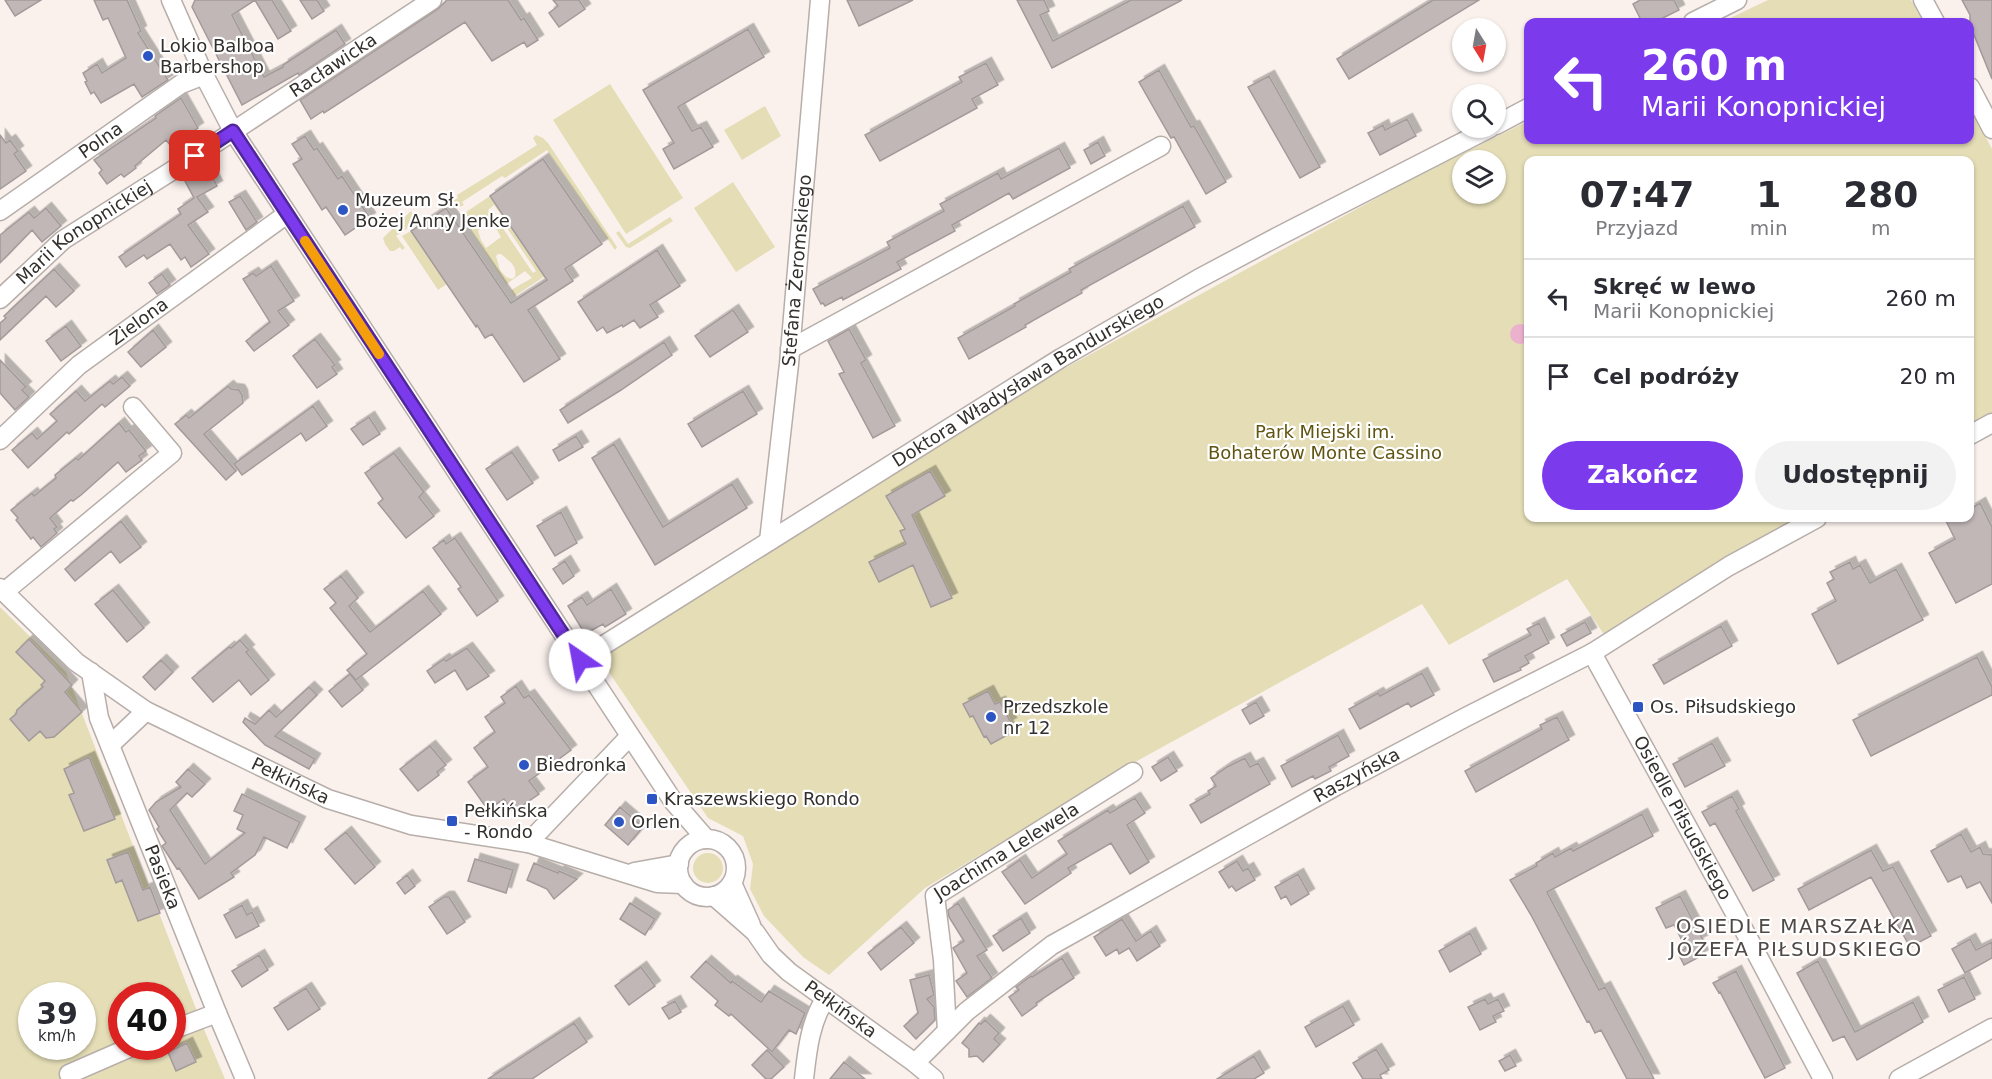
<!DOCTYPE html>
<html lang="pl">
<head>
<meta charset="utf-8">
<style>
  :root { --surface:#fff; --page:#f2f2f3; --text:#2b2b33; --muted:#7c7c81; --line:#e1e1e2; --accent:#7c3aed }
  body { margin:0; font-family:"DejaVu Sans",sans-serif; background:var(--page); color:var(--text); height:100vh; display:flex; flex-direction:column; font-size:22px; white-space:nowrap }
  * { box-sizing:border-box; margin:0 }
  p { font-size:20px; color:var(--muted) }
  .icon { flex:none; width:33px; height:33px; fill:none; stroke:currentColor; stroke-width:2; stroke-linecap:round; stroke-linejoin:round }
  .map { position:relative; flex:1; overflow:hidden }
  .side { position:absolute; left:1524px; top:156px; width:450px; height:366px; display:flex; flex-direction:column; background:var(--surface); border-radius:12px; box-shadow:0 2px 4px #0004 }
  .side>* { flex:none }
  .hud { position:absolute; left:1524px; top:18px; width:450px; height:126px; border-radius:12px; box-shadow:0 2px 4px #0004; background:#7c3aed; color:#fff; overflow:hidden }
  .needle { width:39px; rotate:169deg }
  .buttons { position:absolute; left:1452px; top:18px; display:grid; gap:12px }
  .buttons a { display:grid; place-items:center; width:54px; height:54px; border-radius:50%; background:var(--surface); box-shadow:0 2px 4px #0004; font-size:30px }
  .speed { position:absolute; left:18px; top:982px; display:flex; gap:12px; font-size:30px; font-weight:700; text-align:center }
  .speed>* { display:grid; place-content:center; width:78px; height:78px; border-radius:50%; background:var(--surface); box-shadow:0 2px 4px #0004; line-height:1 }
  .speed small { font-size:15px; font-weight:400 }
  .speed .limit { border:9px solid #d22; background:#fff; color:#111 }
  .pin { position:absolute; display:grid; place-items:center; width:51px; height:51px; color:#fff; margin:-26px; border-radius:12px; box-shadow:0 3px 9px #0006 }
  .me { position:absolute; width:66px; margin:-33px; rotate:327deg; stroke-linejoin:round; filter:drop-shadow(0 0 4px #0008) }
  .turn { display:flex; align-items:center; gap:21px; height:126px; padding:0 18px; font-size:27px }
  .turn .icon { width:78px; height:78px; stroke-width:2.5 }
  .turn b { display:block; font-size:42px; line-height:51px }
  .eta { display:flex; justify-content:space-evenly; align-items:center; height:102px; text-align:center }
  .eta b { font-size:36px; font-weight:700; line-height:42px }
  .action { display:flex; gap:12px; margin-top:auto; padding:12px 18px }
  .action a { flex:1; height:69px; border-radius:36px; background:var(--accent); color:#fff; font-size:24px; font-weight:700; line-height:69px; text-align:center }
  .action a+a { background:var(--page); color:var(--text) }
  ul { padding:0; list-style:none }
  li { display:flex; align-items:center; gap:18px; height:78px; padding:0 18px; border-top:2px solid var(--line) }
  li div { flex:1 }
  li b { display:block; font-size:22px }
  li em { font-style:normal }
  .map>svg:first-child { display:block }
</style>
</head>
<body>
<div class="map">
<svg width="1992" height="1079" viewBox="0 0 1992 1079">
  <defs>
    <filter id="shadow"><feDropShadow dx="5.5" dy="-5.5" stdDeviation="0" flood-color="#0004"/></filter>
  </defs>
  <rect width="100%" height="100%" fill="#faf1ed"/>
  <path fill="#e4ddb6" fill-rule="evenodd" d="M1768,0H1911L1923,22H1722Z
    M610,84L683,198L626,234L553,120Z
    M765,106L781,136L742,160L724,130Z
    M1970,107L1992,149V415L1970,428V160H1528V518H1811L1605,636L1567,579L1449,645L1422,604L1137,761L925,888L829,975L803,957L764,916L750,889L753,864L743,836L708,818L600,659L1045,379L1408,181L1528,121V140H1970ZM1462,160H1496V194H1462Z
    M536,135L543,138L548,143L617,247L615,250L547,150L505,178L502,176L462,202L464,205L457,208L452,201L458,198L457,195L537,145L533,138Z
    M733,182L775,247L736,272L694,208Z
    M490,196L545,276L515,296L511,290L532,278L525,271L508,283L507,285L462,217L463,214ZM494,205L507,223L505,225L536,271L533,273L502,227L500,228L488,210ZM491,220L501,237L486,248L481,240L478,231L480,229L482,222ZM498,254H501C508,260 518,266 515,277L512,279L506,277L500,270L496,256Z
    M411,211L416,218L413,220L415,223L396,236L405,248L402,250L400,247L394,251H390L385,244L383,238Z
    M670,217L673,221L630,248L626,247L616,233L619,231L628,244Z
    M411,231L447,284L438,290L402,236Z
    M0,607L66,672L203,1027L225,1079H0ZM32,996H82V1047H32ZM122,996H172V1047H122Z
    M693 868a15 15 0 1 1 30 0a15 15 0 1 1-30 0Z"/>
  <path fill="#ebb1cd" d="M1510 334a10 10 0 1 1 20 0a10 10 0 1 1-20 0Z"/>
  <path fill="#c1b7b7" stroke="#a39a9a" stroke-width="1.5" filter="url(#shadow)" d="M5,0H41L15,16Z
    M94,0H127L141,31L138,33L168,80L142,97L134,84L101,103L94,92L91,94L85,82L87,81L83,73L97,64L102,73L126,58L108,18L103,20Z
    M195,0H272L291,31L278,39L255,0L232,15L264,77L283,67V65L336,30L345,44L299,75L298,73L242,105L192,7Z
    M300,0H317L324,11L312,19Z
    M447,0H508L521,20L524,18L538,40L527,47L524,42L492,61L465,22L324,113L323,111L311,119L300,100L438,9Z
    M553,0H579L585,9L559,27L549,13L558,6Z
    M847,0H913L859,26Z
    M1017,0H1044L1049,11L1040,15L1053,41L1131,0H1182L1052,68Z
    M1433,0H1479L1349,79L1337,59Z
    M1640,0H1674L1679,10L1655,22H1642L1633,4Z
    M1962,0H1992V79L1974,35L1970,38V15Z
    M748,29L764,57L678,107L692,131L701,127L713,147L674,169L663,149L674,143L643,90Z
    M986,63L998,85L972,99L977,108L880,161L865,135L962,82L959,77Z
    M1159,70L1191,127L1194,126L1226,182L1206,194L1174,137L1171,138L1139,82Z
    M1269,76L1320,167L1300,178L1248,87Z
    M181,98L198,128L171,146L166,140L135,166L136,168L124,177L121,174L107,184L99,173L102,170L94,160L156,118L155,116Z
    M1407,119L1416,136L1380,155L1368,133L1383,125L1385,130Z
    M0,135L6,143L10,140L18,151L14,154L26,171L0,189Z
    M305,136L314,150L317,148L338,179L342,176L370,218L345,235L326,207L322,210L293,164L302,159L292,144Z
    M1098,142L1105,156L1091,164L1084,150Z
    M1059,148L1070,168L1013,199L1009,193L952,225L955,231L897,262L901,269L843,300L842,297L825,306L823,303L821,304L813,289L890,248L887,242L944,211L940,204L998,173L1001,179Z
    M543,159L602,244L565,269L573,281L528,310L560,359L524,382L492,334L485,338L477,325L476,327L411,231L446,208L511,303L547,280L490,196Z
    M205,163L217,186L197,197L208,212L188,225L209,254L191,267L185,257L181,260L170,244L147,259L144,255L126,267L119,257L181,214L178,209L194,198L185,181L189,179L187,175Z
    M240,196L257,222L246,230L229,202Z
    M1183,206L1195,227L1081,290L1082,293L1025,325L1026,327L969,359L958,338L1015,306L1014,304L1071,272L1069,269Z
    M46,208L61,226L42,242L32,230L0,263V235L29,212L34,218Z
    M657,250L680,286L650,305L658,317L640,328L634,320L623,327L622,325L607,333L603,327L597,331L578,302Z
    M271,266L294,301L278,311L289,325L254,351L246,341L270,322L243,279L253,273L256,276Z
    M54,269L74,291L56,307L46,296L0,340V323L6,318L4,316Z
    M162,274L170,285L157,294L149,283Z
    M733,310L748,332L710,357L695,336Z
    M66,326L81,346L61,361L46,341Z
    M849,329L866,360L861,363L895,426L873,438L839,374L844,372L828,341Z
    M153,330L166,347L141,367L128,352Z
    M315,339L335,365L332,367L337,374L317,388L293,356Z
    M664,342L672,355L621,390L568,423L560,410Z
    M0,360L26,387L22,390L29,397L15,410L0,393Z
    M122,377L130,386L105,407L102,404L69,434L67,432L28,468L12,450L32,433L37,439L57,421L50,414L76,391L85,401L110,381L113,384Z
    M228,386L231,389L239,390L242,395L243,403L204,434L236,471L226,480L175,424L186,415L189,418Z
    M743,391L757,414L702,447L688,424Z
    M313,406L327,426L306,441L301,433L242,475L234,464Z
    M369,417L380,434L363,445L351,429Z
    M119,423L126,432L129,430L146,451L139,456L142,460L126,472L118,462L81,495L73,501L71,500L50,518L57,527L54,529L57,533L41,547L33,537L31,539L16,520L18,518L11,510L32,493L34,496L56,478L55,475L76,458L78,460Z
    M576,436L583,447L559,461L553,450Z
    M614,444L663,527L732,484L747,508L655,565L592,458Z
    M512,452L533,483L507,500L486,469Z
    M394,453L424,492L419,497L434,516L406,538L378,503L383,499L365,473Z
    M930,471L945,496L912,515L952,598L931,607L913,565L879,582L869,562L906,544L900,531L905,529L886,496Z
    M1980,503L1992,527V584L1956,603L1929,553L1955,539L1946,521L1953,518H1970V509Z
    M561,512L577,543L555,556L537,526Z
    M121,521L141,547L120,563L111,551L75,581L65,569Z
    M455,538L498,601L477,616L458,589L461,587L433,548L444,540L446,544Z
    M565,561L574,576L563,584L553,569Z
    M1850,562L1853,569L1860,565L1870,583L1896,569L1923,620L1838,664L1812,614L1836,601L1827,583L1834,579L1830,572Z
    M341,576L358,598L349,606L370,632L423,591L441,614L356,680L347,670L367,654L330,608L336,603L324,589Z
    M611,589L626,614L605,627L603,624L585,634L568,606L582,597L587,605Z
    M113,590L144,628L127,642L95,604Z
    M1585,622L1591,633L1567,646L1561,635Z
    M1539,623L1549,643L1525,656L1529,663L1520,668L1521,670L1494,682L1483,660L1531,635L1527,629Z
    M1721,626L1732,646L1664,684L1653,665Z
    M29,639L72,685L65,692L82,712L54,737L46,738L40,731L29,741L10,719L16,714L17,710L43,687L41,685L45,681L16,652Z
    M240,640L249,650L246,652L269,680L251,695L239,680L213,702L192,678L229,647L231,648Z
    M467,648L489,676L467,690L455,670L435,683L427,671L444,659L446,661Z
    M1977,657L1992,687V695L1871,756L1853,720Z
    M161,660L173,672L155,690L143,677Z
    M1422,673L1434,695L1411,707L1408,703L1360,729L1349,709L1378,693L1380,696Z
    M350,674L363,690L342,707L329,691Z
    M516,686L524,698L529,695L571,750L529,781L539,794L513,812L504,799L488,810L468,782L488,767L474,748L495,732L485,717L505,703L501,697Z
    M309,687L317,695L275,736L315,759L309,769L265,745L243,722L245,718L255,724L269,710L276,717Z
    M988,691L995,704L1000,702L1011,723L1007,725L1011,733L991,744L986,736L984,737L973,716L970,717L963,704Z
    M1256,702L1264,716L1250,724L1242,710Z
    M1557,717L1569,740L1476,792L1465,771L1542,729L1540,725Z
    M1338,735L1349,756L1329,767L1331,771L1315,779L1313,776L1292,787L1281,766Z
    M1712,743L1725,766L1685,787L1673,764Z
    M430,746L446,765L437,772L439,775L418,791L400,769Z
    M89,757L115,819L84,831L69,795L74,793L64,769Z
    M1168,757L1177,771L1161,781L1152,767Z
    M1245,758L1250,767L1258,763L1270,784L1201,823L1190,805L1210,794L1208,791L1216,786L1211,778L1227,767Z
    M188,769L205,784L192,797L187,793L170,810L205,864L245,833L237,829L243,815L234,811L242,794L300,822L287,848L264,837L255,855L231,873L234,877L199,899L179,868L177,869L162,846L166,843L157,829L159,827L149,810L156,802L181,787L176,782Z
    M1732,796L1739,809L1736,811L1774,880L1753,891L1715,823L1710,826L1702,812Z
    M1135,798L1145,813L1127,825L1149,862L1130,874L1111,843L1068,868L1071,873L1025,904L1002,872L1020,860L1032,878L1067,854L1058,841L1108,810L1110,813Z
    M620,807L643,827L628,845L605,825Z
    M1642,814L1653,836L1547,892L1599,990L1605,987L1654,1079H1627L1601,1030L1595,1033L1589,1021L1587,1022L1531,915L1510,880L1537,866L1536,863L1553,853L1555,857L1571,848L1573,851Z
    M346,832L375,867L355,884L325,849Z
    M1961,834L1971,852L1980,847L1983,854L1992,855V903L1980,882L1967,888L1961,876L1948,882L1931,851Z
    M1871,850L1883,871L1893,867L1931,936L1910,947L1871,877L1809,910L1798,889Z
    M128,852L143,890L150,887L160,913L138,921L122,880L116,883L107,860Z
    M475,859L513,870L506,893L468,881Z
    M1237,861L1243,871L1248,868L1255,880L1236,891L1232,886L1229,888L1219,872Z
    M534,863L558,873L559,871L577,879L554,899L547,889L527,880Z
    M1298,874L1309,894L1291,905L1286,896L1281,899L1275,887Z
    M407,875L415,886L405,894L397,883Z
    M1680,896L1703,940L1697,943L1703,955L1684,965L1678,953L1686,948L1674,925L1666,928L1656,908Z
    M444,897H449L465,922L447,934L429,907Z
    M630,903L655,919L645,935L620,919Z
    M958,903L987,950L977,956L992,978L967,997L956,981L967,973L953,948L964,941L949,917L948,910Z
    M242,905L247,915L252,912L259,926L236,938L224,915Z
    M1021,918L1030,933L1003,951L993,936Z
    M1122,919L1136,941L1151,931L1160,946L1137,961L1129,948L1119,954L1117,949L1106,956L1094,937Z
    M901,927L914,943L881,970L868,953Z
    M1470,933L1481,954L1450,972L1439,951Z
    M1970,939L1976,950L1992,942V958L1965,973L1952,949Z
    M259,955L268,970L242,987L232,971Z
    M1062,958L1074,978L1036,1003L1037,1005L1022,1016L1009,997L1019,990L1016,987L1031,976L1032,977Z
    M706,961L731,983L732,981L761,1002L769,991L805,1013L796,1034L789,1030L772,1052L731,1014L729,1016L715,1005L718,1001L691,977Z
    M1818,961L1855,1032L1913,1002L1923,1022L1857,1060L1844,1036L1833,1041L1797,973Z
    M641,967L655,986L629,1005L615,986Z
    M1736,971L1785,1068L1765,1078L1720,992L1719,993L1713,983Z
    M929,975L934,995L927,999L934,1007L935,1020L916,1039L904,1026L918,1013L910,980Z
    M1964,977L1975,999L1949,1012L1938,990Z
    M306,988L320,1009L288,1030L274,1008Z
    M1485,999L1488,1004L1498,999L1504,1011L1493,1016L1496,1022L1480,1030L1468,1007Z
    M675,1001L681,1012L669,1019L662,1008Z
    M1343,1006L1354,1025L1316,1047L1305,1027Z
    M985,1020L999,1033L994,1039L1000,1044L983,1062L977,1056L969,1057V1049L962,1043L979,1023L981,1024Z
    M574,1023L587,1042L532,1079H488Z
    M187,1043L196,1062L176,1071L168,1052Z
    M1376,1049L1389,1070L1380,1075L1382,1079H1363L1353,1063Z
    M767,1050L784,1067L771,1079H766L752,1065Z
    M1510,1055L1516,1066L1505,1071L1499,1061Z
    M1254,1056L1264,1073L1254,1079H1217Z
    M844,1062L865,1079H830Z"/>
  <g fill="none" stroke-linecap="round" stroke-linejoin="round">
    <defs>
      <g id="minor">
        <path d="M171,0L204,75L233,131L673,801L706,839"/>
        <path d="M1923,0L1935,22"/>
        <path d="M1693,22L1737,0"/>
        <path d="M1970,87L1992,129"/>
        <path d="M1496,125L1528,108"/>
        <path id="s1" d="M0,211L181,84L204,75"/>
        <path id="s2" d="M0,299L63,240L214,144L432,0"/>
        <path d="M790,349L1161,146"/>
        <path d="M1970,435L1992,423"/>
        <path id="s3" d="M0,440L79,365L287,214"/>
        <path id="s4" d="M769,541L789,364L820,0"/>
        <path id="s5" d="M0,588L76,662L146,711L328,799L411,825L528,843L657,883L683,884"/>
        <path d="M4,592L172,453L133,407"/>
        <path id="s6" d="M1592,653L1737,917L1823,1079"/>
        <path id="s7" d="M580,660L1061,358L1198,279L1277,237L1490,128"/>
        <path id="s8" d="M91,672L99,718L217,1013L245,1079"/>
        <path d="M110,745L146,711"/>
        <circle cx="707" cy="868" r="29"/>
        <path d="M528,843L630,736"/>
        <path d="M634,872L679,864"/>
        <path d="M732,883L751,925"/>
        <path id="s9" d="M714,896L755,932L771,955L789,972L915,1063L934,1079"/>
        <path d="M172,1030L217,1013"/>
        <path id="s10" d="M947,1031L943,960L935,896L1133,772"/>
        <path id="s11" d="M915,1063L967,1011L1052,945L1336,786L1466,717L1592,653L1729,566L1817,518"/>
        <path d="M69,1074L131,1047"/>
        <path d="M804,1079C807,1052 810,1021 826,998"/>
        <path d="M1899,1079L1992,1028"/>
      </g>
    </defs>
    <use href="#minor" stroke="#b7aeaa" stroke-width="21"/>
    <use href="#minor" stroke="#fff" stroke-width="18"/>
  </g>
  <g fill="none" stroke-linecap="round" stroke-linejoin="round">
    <defs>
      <path id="route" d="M195,156L233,131L580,660"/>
    </defs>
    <use href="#route" stroke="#51269a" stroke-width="15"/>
    <use href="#route" stroke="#7c3aed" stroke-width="10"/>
    <path stroke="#f59e0b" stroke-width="10" d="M305,241L379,354"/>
  </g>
  <g fill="#2c54c3" stroke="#fff" stroke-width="2">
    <circle cx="148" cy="56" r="6"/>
    <circle cx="343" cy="210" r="6"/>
    <rect x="1632" y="701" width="12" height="12" rx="3"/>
    <circle cx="991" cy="717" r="6"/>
    <circle cx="524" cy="765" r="6"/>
    <rect x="646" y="793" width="12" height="12" rx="3"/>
    <rect x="446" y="815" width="12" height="12" rx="3"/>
    <circle cx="619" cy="822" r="6"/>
  </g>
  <g text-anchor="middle" stroke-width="4.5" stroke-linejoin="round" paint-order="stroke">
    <g font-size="18" fill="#322f2d" stroke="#fff" text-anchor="start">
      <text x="160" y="52">Lokio Balboa<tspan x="160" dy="21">Barbershop</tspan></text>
      <text x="355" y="206">Muzeum Sł.<tspan x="355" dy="21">Bożej Anny Jenke</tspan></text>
      <text x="1003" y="713">Przedszkole<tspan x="1003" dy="21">nr 12</tspan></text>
      <text x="1650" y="713">Os. Piłsudskiego</text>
      <text x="536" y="771">Biedronka</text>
      <text x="664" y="805">Kraszewskiego Rondo</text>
      <text x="464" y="817">Pełkińska<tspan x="464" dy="21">- Rondo</tspan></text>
      <text x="631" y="828">Orlen</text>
    </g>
    <g font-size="18" fill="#322f2d" stroke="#fff">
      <text dy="6" stroke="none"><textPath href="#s2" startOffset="408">Racławicka</textPath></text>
      <text dy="6" stroke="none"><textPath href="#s1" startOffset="123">Polna</textPath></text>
      <text dy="6" stroke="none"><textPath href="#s2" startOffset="108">Marii Konopnickiej</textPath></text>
      <text dy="6" stroke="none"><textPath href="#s4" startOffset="272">Stefana Żeromskiego</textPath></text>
      <text dy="6" stroke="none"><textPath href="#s3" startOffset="183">Zielona</textPath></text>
      <text dy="6" stroke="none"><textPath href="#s7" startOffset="528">Doktora Władysława Bandurskiego</textPath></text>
      <text dy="6" stroke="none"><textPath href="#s11" startOffset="530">Raszyńska</textPath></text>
      <text dy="6" stroke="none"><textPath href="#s5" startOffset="352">Pełkińska</textPath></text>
      <text dy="6" stroke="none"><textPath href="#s6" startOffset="188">Osiedle Piłsudskiego</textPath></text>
      <text dy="6" stroke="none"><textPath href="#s10" startOffset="220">Joachima Lelewela</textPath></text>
      <text dy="6" stroke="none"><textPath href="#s8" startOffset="218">Pasieka</textPath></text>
      <text dy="6" stroke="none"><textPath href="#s9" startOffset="171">Pełkińska</textPath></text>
    </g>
    <g font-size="18" fill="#605410" stroke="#fff">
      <text x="1325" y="438">Park Miejski im.<tspan x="1325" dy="21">Bohaterów Monte Cassino</tspan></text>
    </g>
    <g font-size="20" letter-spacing="1.5" fill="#514946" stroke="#fff">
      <text x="1796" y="933">OSIEDLE MARSZAŁKA<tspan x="1796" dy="23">JÓZEFA PIŁSUDSKIEGO</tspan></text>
    </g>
  </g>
</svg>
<div class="buttons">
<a><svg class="needle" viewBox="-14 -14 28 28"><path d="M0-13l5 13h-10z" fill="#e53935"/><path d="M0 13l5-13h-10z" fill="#7c7c81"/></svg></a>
<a><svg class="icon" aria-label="search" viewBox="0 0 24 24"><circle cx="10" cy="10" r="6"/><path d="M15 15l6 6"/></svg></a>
<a><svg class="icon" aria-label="layers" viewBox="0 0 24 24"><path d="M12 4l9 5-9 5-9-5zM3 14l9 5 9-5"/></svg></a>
</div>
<div class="speed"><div>39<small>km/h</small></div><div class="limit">40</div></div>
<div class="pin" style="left:195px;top:156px;background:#d93025"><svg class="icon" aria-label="arrive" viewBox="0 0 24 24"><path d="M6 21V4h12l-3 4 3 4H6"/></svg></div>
<svg class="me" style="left:580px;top:660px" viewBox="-20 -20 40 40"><circle r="19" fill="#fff"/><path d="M0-13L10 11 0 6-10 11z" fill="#7c3aed"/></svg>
<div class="hud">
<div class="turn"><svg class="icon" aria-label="left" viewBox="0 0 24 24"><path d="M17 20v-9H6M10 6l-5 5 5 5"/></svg><div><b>260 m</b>Marii Konopnickiej</div></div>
</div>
<section class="side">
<div class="eta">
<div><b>07:47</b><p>Przyjazd</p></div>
<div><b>1</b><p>min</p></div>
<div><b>280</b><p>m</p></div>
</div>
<ul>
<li><svg class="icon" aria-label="left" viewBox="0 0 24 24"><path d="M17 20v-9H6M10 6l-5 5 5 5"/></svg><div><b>Skręć w lewo</b><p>Marii Konopnickiej</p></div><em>260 m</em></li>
<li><svg class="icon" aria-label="arrive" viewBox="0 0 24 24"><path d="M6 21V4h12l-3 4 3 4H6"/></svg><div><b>Cel podróży</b></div><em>20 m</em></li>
</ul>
<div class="action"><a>Zakończ</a><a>Udostępnij</a></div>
</section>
</div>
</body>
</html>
